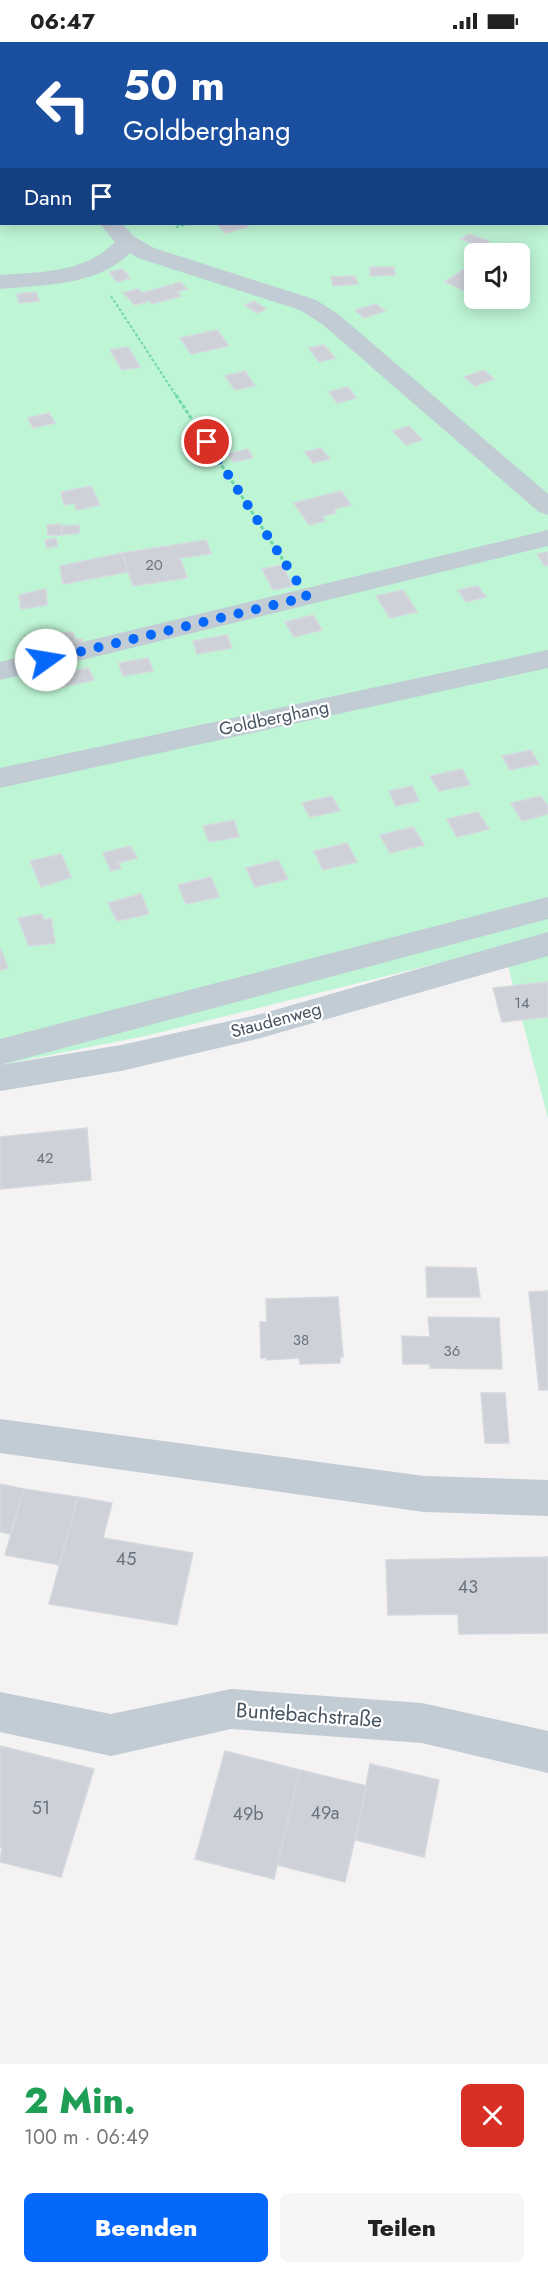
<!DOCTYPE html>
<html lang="de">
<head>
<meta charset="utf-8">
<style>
  :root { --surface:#fff; --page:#f6f6f6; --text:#222; --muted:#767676; --accent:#0667fb }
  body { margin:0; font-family:Jost,sans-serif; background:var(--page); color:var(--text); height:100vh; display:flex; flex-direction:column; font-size:22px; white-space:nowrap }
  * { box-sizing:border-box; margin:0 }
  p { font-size:20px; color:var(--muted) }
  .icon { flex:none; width:33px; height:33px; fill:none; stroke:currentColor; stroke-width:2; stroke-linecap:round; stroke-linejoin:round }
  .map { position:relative; height:2022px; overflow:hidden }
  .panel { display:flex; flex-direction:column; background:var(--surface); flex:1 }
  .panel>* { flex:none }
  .hud { position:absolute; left:0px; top:0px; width:549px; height:183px; box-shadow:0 3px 15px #0003; background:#1a4fa0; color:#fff; overflow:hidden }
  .buttons { position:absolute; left:464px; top:201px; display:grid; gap:12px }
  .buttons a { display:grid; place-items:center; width:66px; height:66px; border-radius:9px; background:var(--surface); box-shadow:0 3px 15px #0003; font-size:30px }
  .pin { position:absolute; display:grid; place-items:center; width:51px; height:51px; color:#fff; margin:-26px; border:3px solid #fff; border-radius:50%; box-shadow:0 2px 6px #0007 }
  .me { position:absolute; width:66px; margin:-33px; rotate:77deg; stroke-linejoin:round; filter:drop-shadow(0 0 4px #0008) }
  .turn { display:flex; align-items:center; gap:21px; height:126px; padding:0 24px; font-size:27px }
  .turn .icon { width:78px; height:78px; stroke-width:2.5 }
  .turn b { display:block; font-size:42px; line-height:51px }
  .then { display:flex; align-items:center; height:57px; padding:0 24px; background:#0003; gap:12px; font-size:22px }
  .round { display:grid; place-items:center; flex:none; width:63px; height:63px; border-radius:9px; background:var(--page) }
  .head { display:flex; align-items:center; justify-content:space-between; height:102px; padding:0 24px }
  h1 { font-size:36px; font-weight:800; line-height:45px; color:#1e9e55 }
  .action { display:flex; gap:12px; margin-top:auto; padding:12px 24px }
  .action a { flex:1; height:69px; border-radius:9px; background:var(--accent); color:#fff; font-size:24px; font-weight:800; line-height:69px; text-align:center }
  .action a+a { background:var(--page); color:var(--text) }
  .status { display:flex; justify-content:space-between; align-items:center; height:42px; padding:0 30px; background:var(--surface); direction:ltr }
  .status svg { height:16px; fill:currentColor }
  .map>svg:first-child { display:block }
</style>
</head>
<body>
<div class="status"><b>06:47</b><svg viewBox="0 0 49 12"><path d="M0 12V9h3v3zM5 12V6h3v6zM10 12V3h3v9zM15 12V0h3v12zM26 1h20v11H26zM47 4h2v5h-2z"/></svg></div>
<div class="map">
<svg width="548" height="2022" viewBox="0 0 548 2022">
  <rect width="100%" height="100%" fill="#f4f2f2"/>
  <path fill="#bdf5d5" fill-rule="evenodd" d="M0,0L426,1L2,2V182H548V2L439,1L548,0V1076L503,905L145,994L0,1023ZM474,212H519V256H474Z"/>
  <path fill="#ced1d8" stroke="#d5d8de" stroke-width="1.5" d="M224,182H245L248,185L225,191L218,183Z
    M469,192L489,199L481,205L461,197Z
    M370,225H394L395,233L370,234Z
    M466,226L474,230V245L467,250L445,240Z
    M123,227L130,236L117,240L109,230Z
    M355,234L358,242L333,244L331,235Z
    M180,240L187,247L177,250L170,243Z
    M170,243L181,254L152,262L149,259L135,263L123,251L138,247L142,251Z
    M36,250L39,259L19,261L17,252Z
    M254,259L266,267L257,271L245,263Z
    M376,262L385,269L364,276L355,268Z
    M217,288L229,304L191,312L180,296Z
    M324,303L335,316L319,320L309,306Z
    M128,305L140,325L122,328L110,308Z
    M484,328L494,337L475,344L464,335Z
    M245,329L255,344L235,348L225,334Z
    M348,345L356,356L337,361L329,350Z
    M49,371L55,381L33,386L28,376Z
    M409,384L422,398L406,403L393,389Z
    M321,406L330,417L313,421L305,410Z
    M248,407L253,416L233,420L228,412Z
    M91,444L100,463L77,468L74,461L64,463L61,450Z
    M341,449L351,463L333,467L336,471L322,474L325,479L309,483L294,461Z
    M61,482L62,493H48L47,483Z
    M79,483V491L62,493L61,484Z
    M56,496L58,504L47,506L45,498Z
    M206,498L211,512L180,516L187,536L133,544L122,511Z
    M548,510V523L545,524L537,512Z
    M122,511L128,530L63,542L60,524Z
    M282,523L293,544L273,548L262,527Z
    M478,544L486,555L466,560L458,548Z
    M46,547L47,563L21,567L19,553Z
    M403,548L417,570L390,576L376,554Z
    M313,573L322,588L294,595L285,580Z
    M73,590L75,597H82L83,602L55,604V592Z
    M227,593L232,606L197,612L193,599Z
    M148,616L153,629L123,634L119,621Z
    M66,621L70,630L88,626L94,638L43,649L34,628Z
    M531,708L539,722L510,728L502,714Z
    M462,727L470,743L439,749L430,734Z
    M412,744L419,759L396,764L389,749Z
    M332,754L340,769L310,775L302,761Z
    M541,754L548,765V772L522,779L511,761Z
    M478,770L489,787L457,795L447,777Z
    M234,778L239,795L209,800L203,784Z
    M413,785L424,803L390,811L380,793Z
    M347,801L357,820L323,828L314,809Z
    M130,804L137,816L118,821L121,826L111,829L103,811Z
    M61,812L71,835L41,845L30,819Z
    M278,818L288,837L255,845L246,826Z
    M211,835L219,855L186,862L178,843Z
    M141,852L149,872L117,879L108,861Z
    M42,872L44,878L51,876L55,901L29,904L18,876Z
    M0,906L8,926L0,928Z
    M548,940V975L502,980L493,946Z
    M87,1086L91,1138L0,1147V1095Z
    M426,1225L476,1226L480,1255H427Z
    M548,1249V1348H539L529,1250Z
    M338,1255L343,1315H340V1321L300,1322L299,1316L267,1318L268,1316H261L260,1280H267L266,1257Z
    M428,1275L499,1276L502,1327L430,1326V1322H403L402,1294L430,1295Z
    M481,1351H505L509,1401H485Z
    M0,1442L24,1447L10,1492L0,1490Z
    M24,1447L78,1455L59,1523L5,1513Z
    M78,1455L112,1461L103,1496L193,1511L177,1583L49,1562Z
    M548,1515V1591L459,1592L458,1572L388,1573L386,1518Z
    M0,1704L94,1727L61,1835L0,1820L2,1805H0Z
    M225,1709L300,1728L274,1837L195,1817Z
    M370,1722L439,1738L424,1815L356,1798Z
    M300,1728L367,1744L345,1840L277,1823Z"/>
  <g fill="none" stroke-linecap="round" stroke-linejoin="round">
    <path stroke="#71d8a9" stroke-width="2" stroke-dasharray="3 2" stroke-linecap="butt" d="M176,185L189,182
      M111,254L177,355"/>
    <path stroke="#71d8a9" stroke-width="3" stroke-dasharray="4 2" stroke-linecap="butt" d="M176,353L287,524"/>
    <path fill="#c2ccd5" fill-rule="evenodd" d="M0,90H2V102H0Z
      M100,182H122L135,195L154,206L316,258L338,272L548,452V473L539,470L322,282L300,268L138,216L130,211C97,244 43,243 0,247V233C40,230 85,231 115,200Z
      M548,488V504L0,638V620Z
      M548,608V626L0,746V726Z
      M548,855V877L0,1023V997Z
      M548,890V914L257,997L121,1029L0,1049V1023L121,1003L257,973Z
      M0,1377L424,1434L548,1438V1474L424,1470L0,1411Z
      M231,1647L422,1661L548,1689V1731L422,1701L231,1687L111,1714L0,1690V1650L111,1672Z"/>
  </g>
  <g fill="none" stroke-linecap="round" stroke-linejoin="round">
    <path stroke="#0667fb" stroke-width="10" stroke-dasharray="0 18" d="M46,618L307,555L207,400"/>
  </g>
  <g text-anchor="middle" stroke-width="4.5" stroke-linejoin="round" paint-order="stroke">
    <g font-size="15" fill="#697380">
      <text x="154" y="528">20</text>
      <text x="522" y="966">14</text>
      <text x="45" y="1121">42</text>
      <text x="301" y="1303">38</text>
      <text x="452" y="1314">36</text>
    </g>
    <g font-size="18" fill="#475462" stroke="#fff">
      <text transform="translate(274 676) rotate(-12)" y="6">Goldberghang</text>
      <text transform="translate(276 978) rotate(-15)" y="6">Staudenweg</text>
    </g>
    <g font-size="18" fill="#697380">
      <text x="126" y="1523">45</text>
      <text x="468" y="1551">43</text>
      <text x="41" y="1772">51</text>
      <text x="325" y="1777">49a</text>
      <text x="248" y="1778">49b</text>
    </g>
    <g font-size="21" fill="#475462" stroke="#fff">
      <text transform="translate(309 1673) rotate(4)" y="7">Buntebachstraße</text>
    </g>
  </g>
</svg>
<div class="buttons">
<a><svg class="icon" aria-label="sound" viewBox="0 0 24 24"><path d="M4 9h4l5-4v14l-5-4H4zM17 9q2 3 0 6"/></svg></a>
</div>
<div class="pin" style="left:207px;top:400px;background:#d93025"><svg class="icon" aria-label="arrive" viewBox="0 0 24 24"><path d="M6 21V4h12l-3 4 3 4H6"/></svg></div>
<svg class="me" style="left:46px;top:618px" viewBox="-20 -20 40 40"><circle r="19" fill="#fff"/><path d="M0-13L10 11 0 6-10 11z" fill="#0667fb"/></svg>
<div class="hud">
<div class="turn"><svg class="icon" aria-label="left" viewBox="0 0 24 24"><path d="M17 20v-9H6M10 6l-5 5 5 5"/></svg><div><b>50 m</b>Goldberghang</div></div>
<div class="then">Dann<svg class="icon" aria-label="arrive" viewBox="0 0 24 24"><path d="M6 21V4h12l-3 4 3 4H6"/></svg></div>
</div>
</div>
<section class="panel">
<div class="head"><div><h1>2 Min.</h1><p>100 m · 06:49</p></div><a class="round" style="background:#d93025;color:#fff"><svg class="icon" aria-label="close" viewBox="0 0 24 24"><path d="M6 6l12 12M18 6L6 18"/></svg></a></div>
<div class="action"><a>Beenden</a><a>Teilen</a></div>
</section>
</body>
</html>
